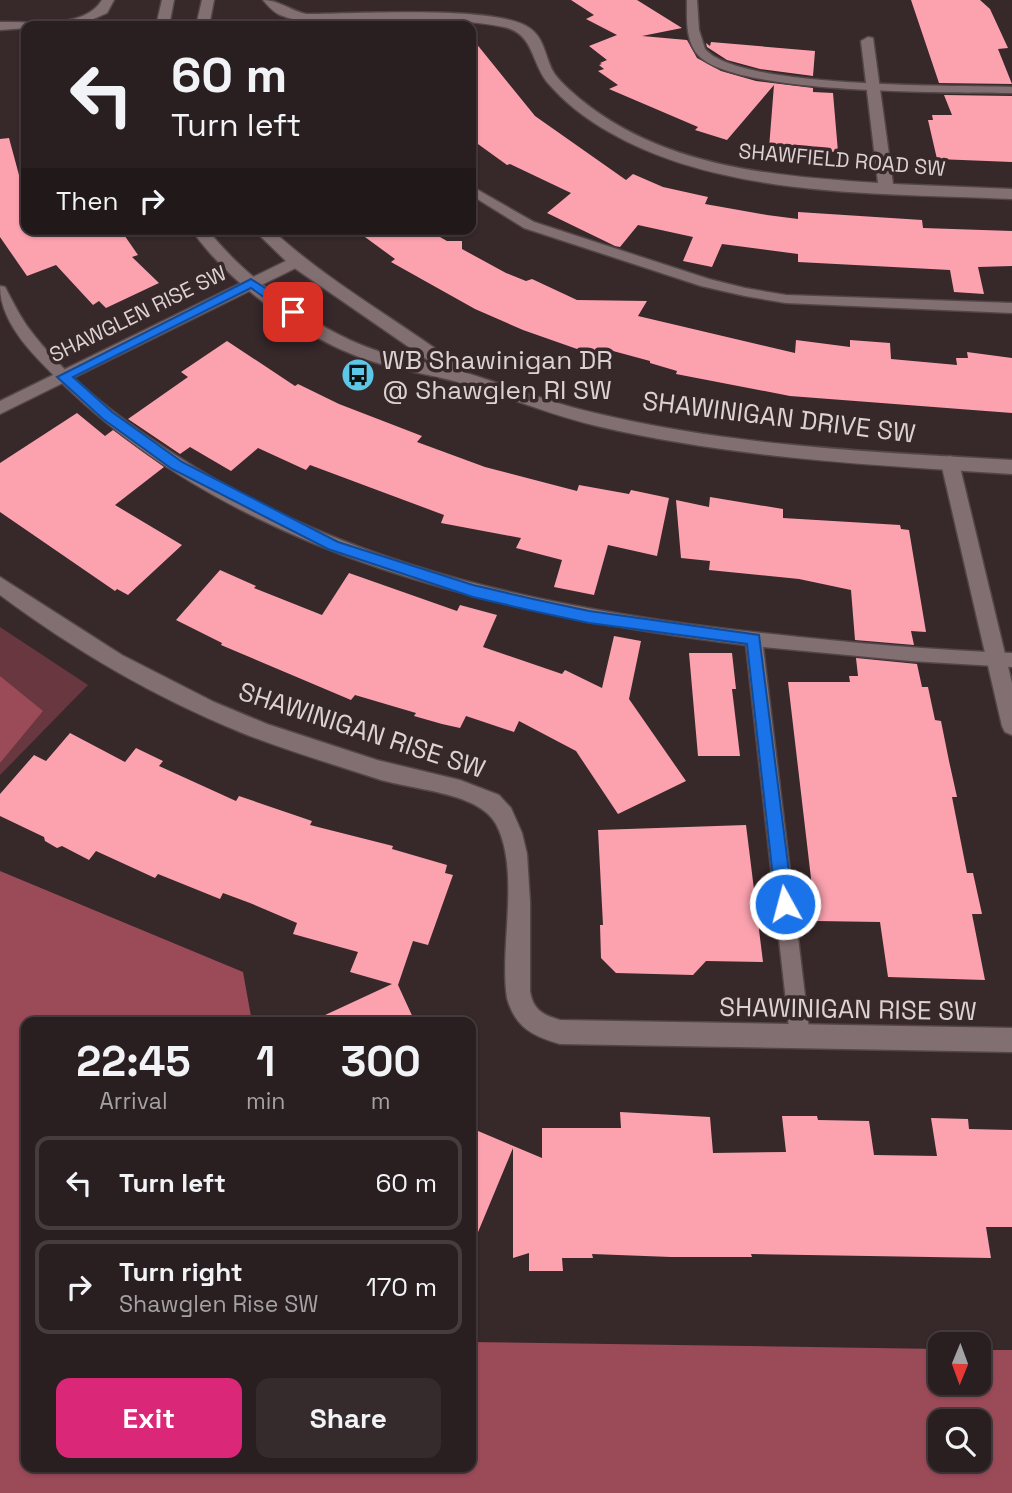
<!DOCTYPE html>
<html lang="en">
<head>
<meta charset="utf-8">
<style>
  :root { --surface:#291e20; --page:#352b2d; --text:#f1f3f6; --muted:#a5a2a5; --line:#453c3e; --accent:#db2777 }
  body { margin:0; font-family:"Space Grotesk",sans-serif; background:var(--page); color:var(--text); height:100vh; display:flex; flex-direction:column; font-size:26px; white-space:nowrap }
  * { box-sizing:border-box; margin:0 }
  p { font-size:23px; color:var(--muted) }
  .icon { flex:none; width:38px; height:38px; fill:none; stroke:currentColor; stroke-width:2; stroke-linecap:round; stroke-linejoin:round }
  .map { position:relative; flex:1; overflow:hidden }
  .panel { position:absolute; left:21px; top:1017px; width:455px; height:455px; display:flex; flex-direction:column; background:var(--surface); border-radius:14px; box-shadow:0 2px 5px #0004,0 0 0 2px var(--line) }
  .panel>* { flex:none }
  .hud { position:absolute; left:21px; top:21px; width:455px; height:214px; border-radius:14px; box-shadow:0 2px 5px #0004,0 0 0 2px var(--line); background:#291e20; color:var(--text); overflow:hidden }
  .needle { width:46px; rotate:181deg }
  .buttons { position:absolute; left:928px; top:1332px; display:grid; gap:14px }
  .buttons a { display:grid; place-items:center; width:63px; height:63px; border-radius:14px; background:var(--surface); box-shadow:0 2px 5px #0004,0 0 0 2px var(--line); font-size:35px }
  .pin { position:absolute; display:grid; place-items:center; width:60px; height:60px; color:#fff; margin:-30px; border-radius:14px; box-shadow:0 4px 10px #0006 }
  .me { position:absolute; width:77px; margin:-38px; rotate:353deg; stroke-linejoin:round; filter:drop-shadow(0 0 5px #0008) }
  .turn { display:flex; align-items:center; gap:24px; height:147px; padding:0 35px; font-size:32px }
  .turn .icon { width:91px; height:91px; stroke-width:2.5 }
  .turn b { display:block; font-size:49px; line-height:60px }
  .then { display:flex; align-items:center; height:66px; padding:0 35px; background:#0003; gap:14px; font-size:26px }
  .eta { display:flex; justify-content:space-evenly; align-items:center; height:119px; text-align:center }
  .eta b { font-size:42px; font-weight:700; line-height:49px }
  .primary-button { display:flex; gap:14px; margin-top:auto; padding:14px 35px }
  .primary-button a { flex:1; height:80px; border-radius:14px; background:var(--accent); color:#fff; font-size:28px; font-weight:700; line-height:80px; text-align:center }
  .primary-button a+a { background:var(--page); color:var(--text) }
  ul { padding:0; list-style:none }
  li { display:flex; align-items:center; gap:21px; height:94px; margin:0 14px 10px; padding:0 21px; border:4px solid var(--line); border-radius:14px }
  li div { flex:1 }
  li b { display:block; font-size:26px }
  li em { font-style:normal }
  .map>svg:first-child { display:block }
</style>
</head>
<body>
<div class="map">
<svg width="1012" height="1493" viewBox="0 0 1012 1493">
  <rect width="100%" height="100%" fill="#37282a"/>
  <path fill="#68373f" d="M0,627L88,685L0,775Z"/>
  <path fill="#9b4a58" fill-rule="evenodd" d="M0,676L43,711L0,763Z
    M0,871L243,972L252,1022H26V1466H471V1342L940,1349V1382H978V1350H1012V1493H0ZM940,1421H978V1460H940Z"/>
  <path fill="#fca2af" d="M571,0H637L682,28L642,36L687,40L697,58L721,71L756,81L813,88V92L833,93L838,152L769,148L774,85L727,140L695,130L698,127L609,89L618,85L598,71L604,69L599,65L602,64L600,63L607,60L589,46L617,35L586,19L594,15Z
    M911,0H980L990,9L1008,48L998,49L1012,84L939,83Z
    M471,37L535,116L626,180L633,174L663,187L708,197L705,204L767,215L798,219V212L922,220L923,228L1012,231V266L978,267L984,294L954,292L950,270L798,262V254L722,244L712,267L683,261L693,237L638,225L620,247L615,246L547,213L571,193L510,164L507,165L471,139Z
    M711,42L815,51L813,76L760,69L727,60L707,47L706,43L710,46Z
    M944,95L1012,96V162L937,159L928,120H933L932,115H952Z
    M9,138L26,201V229H120L138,255L132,257L159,283L106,308L99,301L93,305L56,265L27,276L0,237V139Z
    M354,229H416L427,237L433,233L447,241H462V249L506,273L526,281L532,279L577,300L647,301L638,316L795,353L796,340L850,347V340L890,343L891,359L957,365L956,358H968L967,352L1012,358V413L790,396L676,374L677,371L650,363V361L602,348L597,356L523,330L475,309L391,262L395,259Z
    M227,341L295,386L298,384L339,404L422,436L417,442L485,467L577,491L579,485L629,494L631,490L669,498L657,556L608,545L594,595L554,587L562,560L516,548L521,538L441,523L444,515L310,465L306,470L258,448L231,471L190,447L180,454L128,419L188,377L181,372Z
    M77,413L105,436L113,430L164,467L115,505L182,545L128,595L117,589L115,591L0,512V463Z
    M710,497L783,509V518L900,525L901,529L909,530L926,632L911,631L914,645L855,640L851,590L799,579L709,570L710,561L681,558L676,500L709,507Z
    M220,570L256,586L254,588L322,615L349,573L457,611L460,605L497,615L483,647L562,674L565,670L602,688L614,636L641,641L629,699L686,781L618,814L576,751L519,721L514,732L466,716L460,728L442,724L414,716L416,713L355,695L351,700L221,645L222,643L176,620Z
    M689,653H732L736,689H732L740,756H698Z
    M856,658L917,664L922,687H928L935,720L941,721L949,761L957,797H952L967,873H973L982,914H972L985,980L888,977L880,922L816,921L788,682H850L849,676H858Z
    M70,733L125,762L136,748L163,761L159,766L236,801L239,796L312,821L310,825L393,846L392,849L447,865L445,873L453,875L428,945L413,941L398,985L415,1022H310L392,984L350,972L358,952L293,934L297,923L250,903L223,893L220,899L158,874L155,878L96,851L89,860L62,846L57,848L45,841L44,837L0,816V794L34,755L46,761Z
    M746,825L763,962L706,961L693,975L616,973L601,958L600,925H603L598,830Z
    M620,1112L710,1117L713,1153L786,1152L782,1116H817L818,1120L869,1121L874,1155L937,1156L931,1118L968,1119L969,1129L1012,1130V1227H986L991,1258L751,1254L752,1257H671L592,1254L593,1258H562L563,1271H529V1253L513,1258V1148L471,1249V1128L542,1158V1128H621Z"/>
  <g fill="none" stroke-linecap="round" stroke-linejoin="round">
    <defs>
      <path id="service" d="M687,0H697L699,30L705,49C739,89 955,85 1012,87V93C952,92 738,95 699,56C685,42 687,18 687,0Z
        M471,186L534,222L709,279L745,288L786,295L1012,303V313L786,303L745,296L701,286L524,228L471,195Z
        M0,286L5,287C12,300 18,313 27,326C65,378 120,419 174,454C352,571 563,612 772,634C852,643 932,650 1012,653V667L911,661L763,647L810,1037L807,1044L800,1047L793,1044L790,1037L746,645C506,615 244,559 64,385C37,359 0,325 0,286Z"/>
      <path id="minor" d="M102,0H114L107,13L82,24L0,30V22C30,21 84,30 102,0Z
        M263,0C279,0 289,10 306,14C352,14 493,5 528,27C545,37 545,58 554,73C561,83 571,91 580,99C664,168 774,176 878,183L861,41L868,37L873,38L893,184L1012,189V199C883,193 723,198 609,132C586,119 564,102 547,82C531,62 534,34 504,27C457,17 404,21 356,21C332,22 306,25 283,16C275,14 268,6 263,0Z
        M296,256L304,261L302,265L0,414V401Z
        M950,456L956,458L959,463L1012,683V735L1005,732L1002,726L941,463L944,458Z
        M0,577L122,655L214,702L267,724L377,760L460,780L499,795L511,808L522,833L527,854L530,902V991C533,1010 543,1015 560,1020L1012,1028V1052L560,1044C532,1036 515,1027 507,998C499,947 521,871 496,824C478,791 409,790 375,778C330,763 284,750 240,732C154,697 74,650 0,595Z"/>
      <path id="tertiary" d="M162,0H174L169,26H156Z
        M202,0H214L209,26H196Z
        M191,229H207C245,278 314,328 372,349C393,357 414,360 435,365L290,265L253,229H271C328,282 398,320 461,367L463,372C507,385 550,403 595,413C731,446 873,452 1012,460V474C873,465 733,458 597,426C550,415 506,396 461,383C430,374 398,370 368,360C306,340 228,283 191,229Z"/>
    </defs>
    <use href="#service" stroke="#534648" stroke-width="3"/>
    <use href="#minor" stroke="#534648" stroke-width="3"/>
    <use href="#tertiary" stroke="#534648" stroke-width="3"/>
    <use href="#service" fill="#826f71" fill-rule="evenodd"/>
    <use href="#minor" fill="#826f71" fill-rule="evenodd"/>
    <use href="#tertiary" fill="#826f71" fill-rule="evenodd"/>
  </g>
  <path fill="#1a73e8" stroke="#114b97" stroke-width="2" d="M251,279L298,309V315H289L251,288L73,377L112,412L182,462L338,542L473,585L533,599L589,611L759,635L793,904L791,910L785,912L779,910L776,904L747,644L589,623L533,611L473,597L328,549L172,469L103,419L57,377Z"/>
  <defs>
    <symbol id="bus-disc" viewBox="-11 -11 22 22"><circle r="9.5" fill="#5cc7e7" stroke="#37282a"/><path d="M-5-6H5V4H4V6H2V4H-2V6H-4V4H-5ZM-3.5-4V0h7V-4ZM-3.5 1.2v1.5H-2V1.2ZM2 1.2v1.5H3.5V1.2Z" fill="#111"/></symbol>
  </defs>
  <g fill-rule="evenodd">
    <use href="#bus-disc" x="339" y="356" width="38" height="38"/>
  </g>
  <g text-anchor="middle" stroke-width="7" stroke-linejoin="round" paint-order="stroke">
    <g font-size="21" fill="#ddd2d3" stroke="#37282a">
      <text transform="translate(842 160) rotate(5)" y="7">SHAWFIELD ROAD SW</text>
      <text transform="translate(138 314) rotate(-26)" y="7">SHAWGLEN RISE SW</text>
    </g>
    <g font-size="26" fill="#ddd2d3" stroke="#37282a" text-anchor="start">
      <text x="382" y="369">WB Shawinigan DR<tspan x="382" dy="30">@ Shawglen RI SW</tspan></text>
    </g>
    <g font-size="26" fill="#ddd2d3" stroke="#37282a">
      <text transform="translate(779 417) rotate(7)" y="9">SHAWINIGAN DRIVE SW</text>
      <text transform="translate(362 730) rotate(18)" y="9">SHAWINIGAN RISE SW</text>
      <text transform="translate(848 1009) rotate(1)" y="9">SHAWINIGAN RISE SW</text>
    </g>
  </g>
</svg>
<div class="buttons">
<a><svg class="needle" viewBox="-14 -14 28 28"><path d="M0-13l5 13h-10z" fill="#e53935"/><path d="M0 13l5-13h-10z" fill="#a5a2a5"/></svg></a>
<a><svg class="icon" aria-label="search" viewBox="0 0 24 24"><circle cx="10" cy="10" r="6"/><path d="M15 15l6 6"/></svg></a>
</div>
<div class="pin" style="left:293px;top:312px;background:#d93025"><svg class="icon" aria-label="arrive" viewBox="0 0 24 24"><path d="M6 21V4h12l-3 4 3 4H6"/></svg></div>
<svg class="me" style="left:785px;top:904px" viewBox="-20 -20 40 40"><circle r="17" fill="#1a73e8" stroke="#fff" stroke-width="3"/><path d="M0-11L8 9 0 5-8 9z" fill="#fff"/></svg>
<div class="hud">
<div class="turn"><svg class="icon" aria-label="left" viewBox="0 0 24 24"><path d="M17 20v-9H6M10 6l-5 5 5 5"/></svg><div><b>60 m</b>Turn left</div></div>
<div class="then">Then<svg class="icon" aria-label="right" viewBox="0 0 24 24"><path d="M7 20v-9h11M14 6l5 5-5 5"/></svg></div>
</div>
<section class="panel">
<div class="eta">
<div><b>22:45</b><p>Arrival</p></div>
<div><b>1</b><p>min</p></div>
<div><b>300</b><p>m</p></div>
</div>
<ul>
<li><svg class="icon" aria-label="left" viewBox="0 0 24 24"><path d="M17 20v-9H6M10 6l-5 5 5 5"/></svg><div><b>Turn left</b></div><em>60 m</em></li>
<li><svg class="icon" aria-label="right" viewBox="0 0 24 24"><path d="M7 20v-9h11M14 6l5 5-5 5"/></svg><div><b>Turn right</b><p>Shawglen Rise SW</p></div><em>170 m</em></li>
</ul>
<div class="primary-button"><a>Exit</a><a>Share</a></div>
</section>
</div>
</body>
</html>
